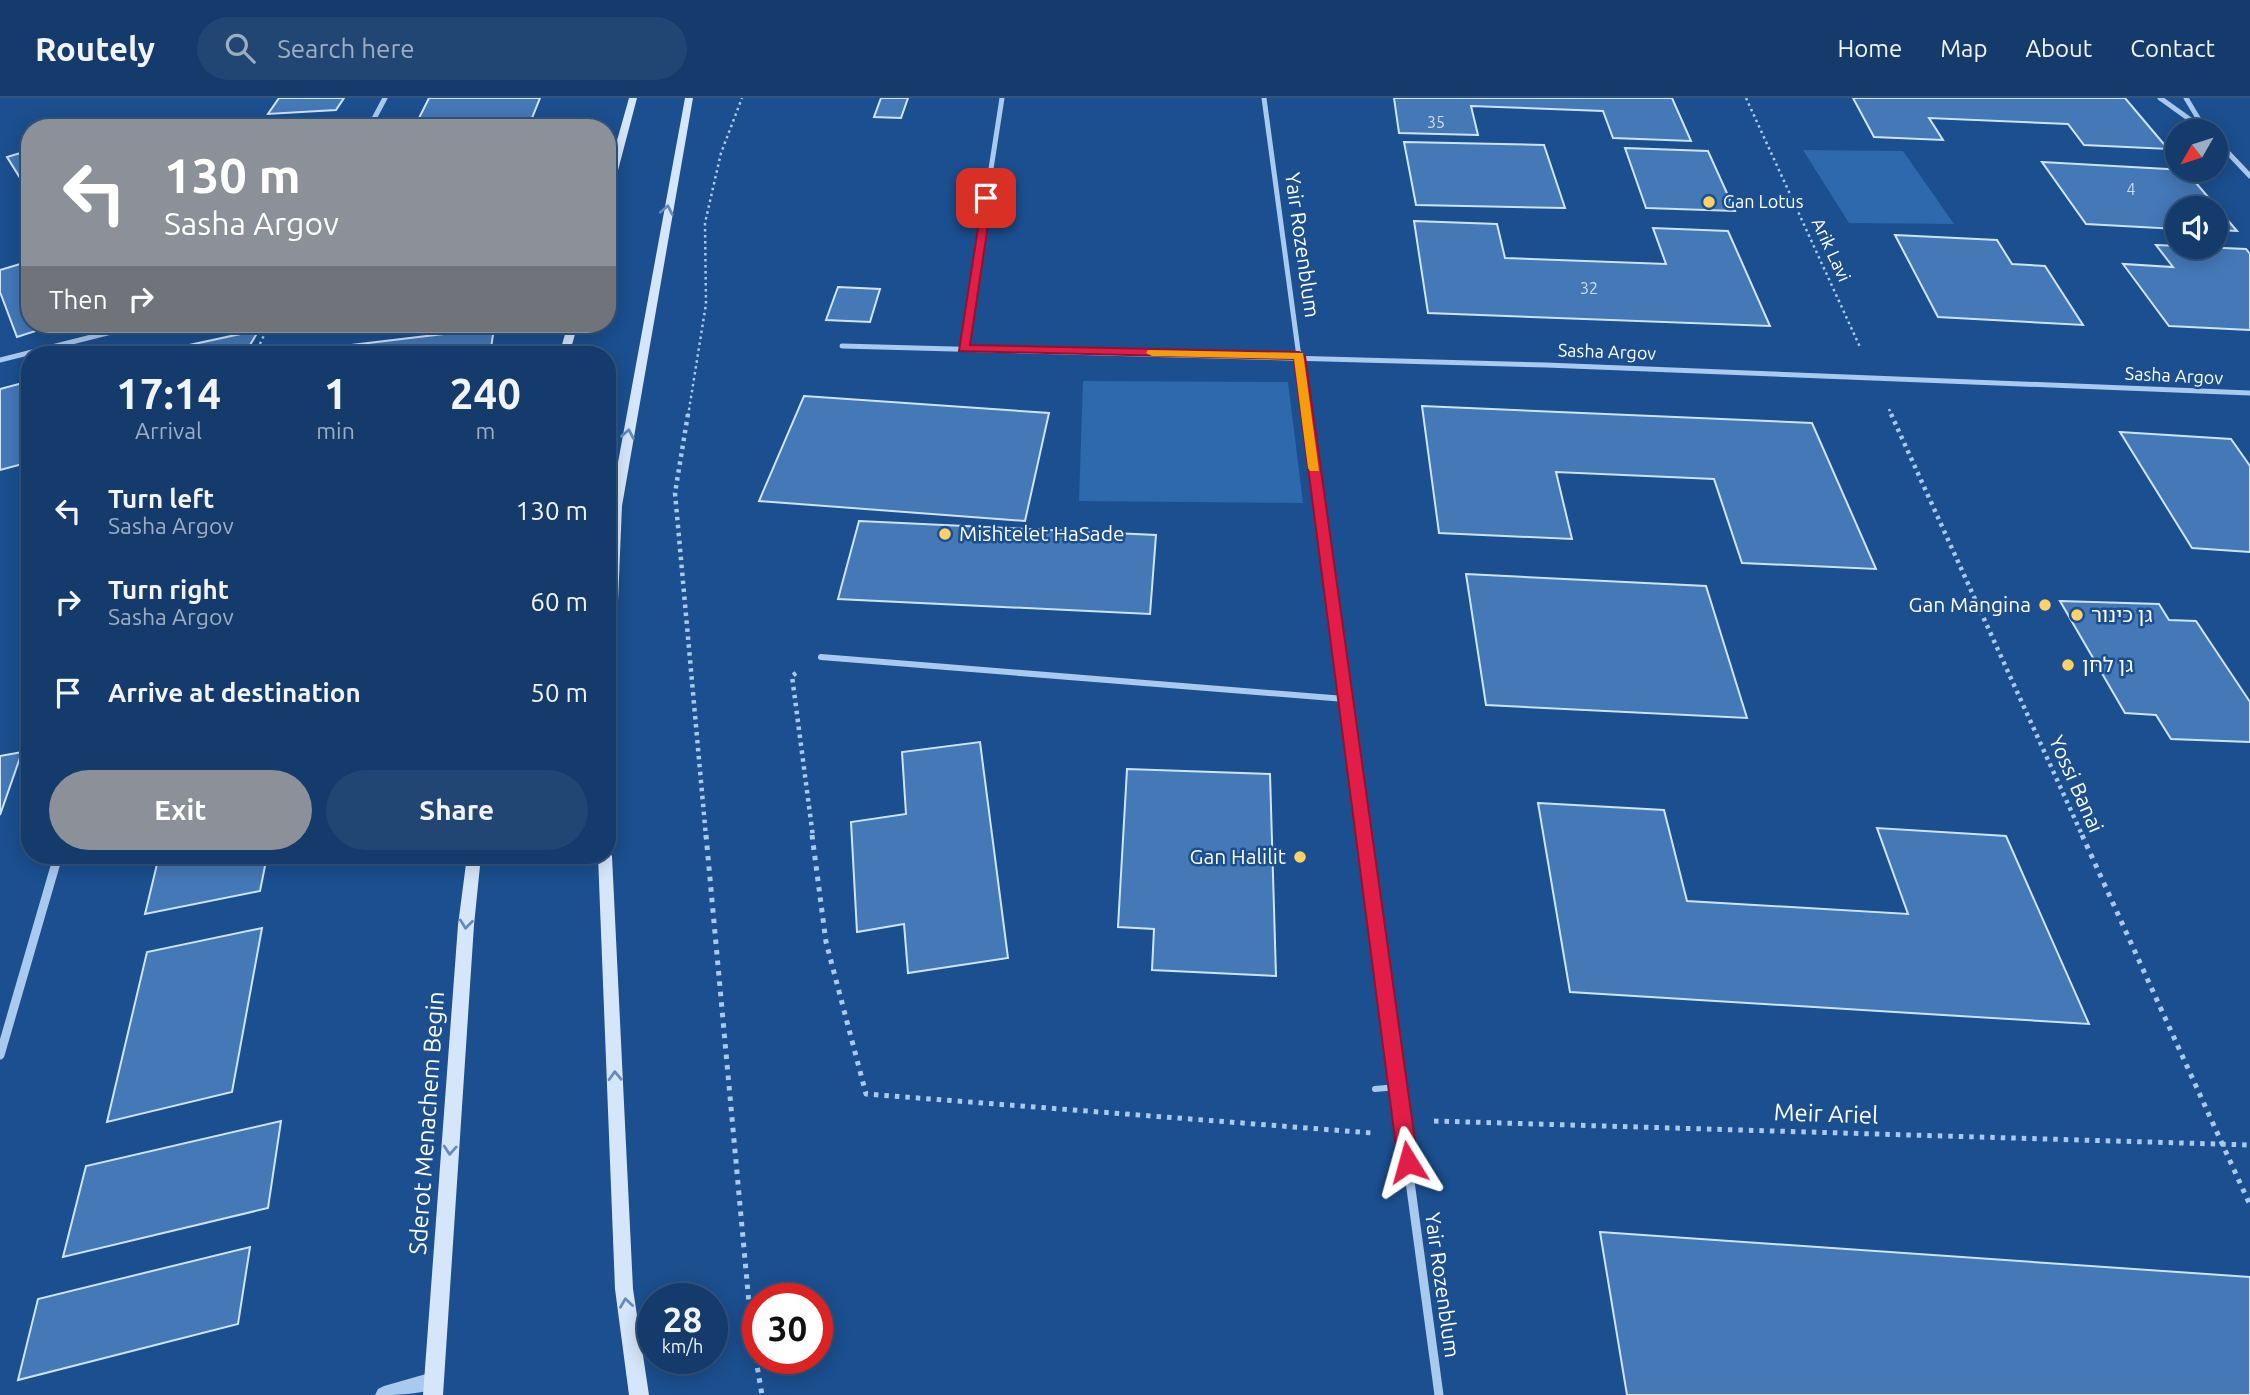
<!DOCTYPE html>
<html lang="en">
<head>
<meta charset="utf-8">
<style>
  :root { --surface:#143b6b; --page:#214673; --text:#f1f3f6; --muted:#9dadc1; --line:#33557e; --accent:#8c9099 }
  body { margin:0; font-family:Ubuntu,"Noto Sans Hebrew",sans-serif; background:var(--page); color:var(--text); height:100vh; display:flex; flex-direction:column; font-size:26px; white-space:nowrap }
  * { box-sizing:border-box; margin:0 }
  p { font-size:23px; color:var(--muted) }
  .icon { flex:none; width:38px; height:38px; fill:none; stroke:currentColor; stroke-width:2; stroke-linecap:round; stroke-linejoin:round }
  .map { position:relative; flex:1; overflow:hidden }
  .details { position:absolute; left:21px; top:248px; width:595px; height:518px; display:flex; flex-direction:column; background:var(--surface); border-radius:28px; box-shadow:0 4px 18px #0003,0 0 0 2px var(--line) }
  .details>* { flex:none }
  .banner { position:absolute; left:21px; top:21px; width:595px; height:214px; border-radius:28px; box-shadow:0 4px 18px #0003,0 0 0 2px var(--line); background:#8c9099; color:#fff; overflow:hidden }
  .needle { width:46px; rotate:231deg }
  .controls { position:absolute; left:2165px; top:21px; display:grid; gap:14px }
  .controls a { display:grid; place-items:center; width:63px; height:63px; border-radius:50%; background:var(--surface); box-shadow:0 4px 18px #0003,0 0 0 2px var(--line); font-size:35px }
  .speed { position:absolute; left:637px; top:1185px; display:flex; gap:14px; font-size:35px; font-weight:700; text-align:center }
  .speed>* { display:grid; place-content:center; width:91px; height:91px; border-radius:50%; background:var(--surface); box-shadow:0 4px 18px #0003,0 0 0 2px var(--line); line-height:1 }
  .speed small { font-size:18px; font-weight:400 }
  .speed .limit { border:10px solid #d22; background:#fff; color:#111 }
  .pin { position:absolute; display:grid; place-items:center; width:60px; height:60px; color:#fff; margin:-30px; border-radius:14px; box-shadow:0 4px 10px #0006 }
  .me { position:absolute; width:77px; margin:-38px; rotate:352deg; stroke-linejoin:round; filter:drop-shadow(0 0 5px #0008) }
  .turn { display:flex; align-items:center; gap:24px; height:147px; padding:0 28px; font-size:32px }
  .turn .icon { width:91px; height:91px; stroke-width:2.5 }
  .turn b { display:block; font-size:49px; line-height:60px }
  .then { display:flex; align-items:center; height:66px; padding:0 28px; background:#0003; gap:14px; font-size:26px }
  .eta { display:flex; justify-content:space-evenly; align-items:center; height:119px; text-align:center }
  .eta b { font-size:42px; font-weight:700; line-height:49px }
  .action { display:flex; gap:14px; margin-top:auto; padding:14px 28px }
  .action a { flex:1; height:80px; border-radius:42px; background:var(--accent); color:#fff; font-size:28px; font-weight:700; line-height:80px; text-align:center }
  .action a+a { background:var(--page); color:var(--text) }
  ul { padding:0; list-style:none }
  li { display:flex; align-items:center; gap:21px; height:91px; padding:0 28px }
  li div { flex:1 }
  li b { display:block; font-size:26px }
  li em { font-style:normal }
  header { display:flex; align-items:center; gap:42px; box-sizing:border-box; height:98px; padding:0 35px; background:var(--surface); border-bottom:2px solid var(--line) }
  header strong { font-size:33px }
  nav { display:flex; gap:38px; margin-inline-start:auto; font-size:24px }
  .search { width:490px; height:63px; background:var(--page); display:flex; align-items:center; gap:18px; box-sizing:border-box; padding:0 24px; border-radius:38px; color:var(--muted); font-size:26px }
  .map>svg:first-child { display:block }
</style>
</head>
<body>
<header>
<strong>Routely</strong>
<div class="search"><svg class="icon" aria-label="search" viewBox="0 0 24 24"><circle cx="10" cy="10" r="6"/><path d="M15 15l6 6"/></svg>Search here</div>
<nav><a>Home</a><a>Map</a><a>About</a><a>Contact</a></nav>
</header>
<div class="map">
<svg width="2250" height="1297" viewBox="0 0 2250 1297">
  <rect width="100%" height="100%" fill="#1b4f8f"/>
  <path fill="#2e69ad" d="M1803,52L1903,53L1954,126L1849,125Z
    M1083,283L1288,284L1303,405L1079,403Z"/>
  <path fill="#4478b7" stroke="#cfe3fa" stroke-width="2" d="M279,0H344L336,12L268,16Z
    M429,0H540L528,30H414Z
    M881,0H908L901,20L874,19Z
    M1394,0H1672L1691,43L1613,40L1603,13L1471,8L1478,37L1399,35Z
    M1853,0H2125L2168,51L2084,47L2068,26L1929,20L1943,42L1874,39Z
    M1404,44L1544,47L1565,110L1416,107Z
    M1625,50L1708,53L1735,113L1646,110Z
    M30,52V90L27,91L7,59Z
    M2042,64L2185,72L2237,133L2216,132V110H2177V131L2086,126Z
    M1414,123L1497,126L1505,160L1666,166L1653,130L1728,133L1770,228L1428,215Z
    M1895,137L1997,142L2012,166L2045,168L2083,227L1938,219Z
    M2156,147L2246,151L2250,156V232L2169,228L2123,166L2173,169Z
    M30,163V226H57L17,239L0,194V172Z
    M838,189L880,191L870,224L826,222Z
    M494,230L490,257H309L310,252Z
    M259,232L244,257H143Z
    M30,283V364L0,372V291Z
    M804,298L1049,315L1025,423L759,403Z
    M1422,308L1812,325L1876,471L1742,465L1714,381L1556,374L1572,441L1439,435Z
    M2120,334L2231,341L2250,368V454L2192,450Z
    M859,423L1156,437L1150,516L838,501Z
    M1466,476L1706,488L1747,620L1486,607Z
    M2060,503L2159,506L2169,522L2196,523L2250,604V644L2171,641L2156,617L2125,615Z
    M980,644L1008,860L908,875L904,826L857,834L851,724L906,716L902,654Z
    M22,654L0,717V658Z
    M1127,671L1270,676L1276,878L1152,872L1154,831L1118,829Z
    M1538,705L1664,712L1687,803L1908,816L1877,730L2006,738L2089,926L1570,894Z
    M159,758H267L260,793L145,816Z
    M262,830L232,994L107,1024L147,854Z
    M281,1023L268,1110L63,1159L86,1068Z
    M1600,1134L2250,1179V1297H1627Z
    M250,1149L238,1226L18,1282L38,1201Z"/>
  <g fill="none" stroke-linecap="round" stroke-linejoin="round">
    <path stroke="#a9c9ee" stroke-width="2.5" stroke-dasharray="2.5 3.5" stroke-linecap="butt" d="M1746,0L1860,249
      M255,257L269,226
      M1889,311L1892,318
      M688,318L706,206L705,125L721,55L742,0"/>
    <path stroke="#a9c9ee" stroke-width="4.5" stroke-dasharray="3.5 4.5" stroke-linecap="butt" d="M688,316L675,395L706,739
      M1891,316L2083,739
      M796,575L792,578L813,739"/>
    <path stroke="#a9c9ee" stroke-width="5" stroke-dasharray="4.5 6" stroke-linecap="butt" d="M706,737L752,1238L762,1297
      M812,737L826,844L866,996L1372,1035
      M2082,737L2250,1107
      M1434,1023L2250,1047"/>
    <path stroke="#a9c9ee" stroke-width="6" d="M1375,991L1397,989"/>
    <path stroke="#a9c9ee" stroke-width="5" d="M1264,0L1307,318
      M2160,0L2206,33
      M2186,0L2201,25
      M369,30L385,0
      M2216,42L2250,78
      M842,248L1546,267L2250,295
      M963,251L1002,0
      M0,262L143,226"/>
    <path stroke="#a9c9ee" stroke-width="6" d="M1307,316L1364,739
      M821,559L1345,601"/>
    <path stroke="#a9c9ee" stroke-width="9" d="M1363,737L1439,1297
      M0,957L58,758"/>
    <path fill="#a9c9ee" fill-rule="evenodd" d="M433,1274L439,1277L442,1283L439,1289C418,1297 398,1297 375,1297L378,1291L384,1288Z"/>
    <path fill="#d6e6fa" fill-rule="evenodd" d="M629,0H637L612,95L607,98V78Z
      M685,0H693L622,408L614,599L607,604V462L610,408Z
      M568,226H578L569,257H559Z
      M607,752L612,758L633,1191L649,1297H629L615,1191L598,758H607Z
      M467,758H481L474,827L443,1297H423L458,827Z"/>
  </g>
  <defs><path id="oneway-chevron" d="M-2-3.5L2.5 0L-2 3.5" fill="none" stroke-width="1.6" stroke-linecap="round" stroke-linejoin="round" transform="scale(1.75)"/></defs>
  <g stroke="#668bba">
    <use href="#oneway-chevron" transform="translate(667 112) rotate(-79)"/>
    <use href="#oneway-chevron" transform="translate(628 336) rotate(-80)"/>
    <use href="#oneway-chevron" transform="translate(466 826) rotate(96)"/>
    <use href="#oneway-chevron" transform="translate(615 978) rotate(-92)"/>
    <use href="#oneway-chevron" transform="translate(450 1052) rotate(94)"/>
    <use href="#oneway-chevron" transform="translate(626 1205) rotate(-98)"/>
  </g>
  <path fill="#e11d48" stroke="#92132f" stroke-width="2" d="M983,98L992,100L970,247L1299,254L1305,258L1418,1064L1415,1071L1408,1074L1401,1071L1398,1064L1294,261L959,253Z"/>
  <path fill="#f59e0b" d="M1148,252L1303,255L1319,373H1310L1308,370L1294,261L1152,258L1146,255Z"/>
  <g fill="#ffd166" stroke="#1b4f8f" stroke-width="2.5">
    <circle cx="1709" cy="104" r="7"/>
    <circle cx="945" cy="436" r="7"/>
    <circle cx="2045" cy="507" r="7"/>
    <circle cx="2077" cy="517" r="7"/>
    <circle cx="2068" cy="567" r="7"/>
    <circle cx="1300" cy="759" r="7"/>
  </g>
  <g text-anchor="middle" stroke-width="5" stroke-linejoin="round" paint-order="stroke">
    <g font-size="16" fill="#d0dded">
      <text x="1436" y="30">35</text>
      <text x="2131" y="97">4</text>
      <text x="1589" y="196">32</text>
    </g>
    <g font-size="18" fill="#fff" stroke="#1b4f8f" text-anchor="start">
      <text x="1723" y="110">Gan Lotus</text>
    </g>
    <g font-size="18" fill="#fff" stroke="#1b4f8f">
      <text transform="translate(1831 152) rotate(65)" y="6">Arik Lavi</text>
      <text transform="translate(1607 254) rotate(2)" y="6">Sasha Argov</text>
      <text transform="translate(2174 278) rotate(3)" y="6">Sasha Argov</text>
    </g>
    <g font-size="21" fill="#fff" stroke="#1b4f8f">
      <text transform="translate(1302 147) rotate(82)" y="7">Yair Rozenblum</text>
      <text transform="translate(2076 686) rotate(66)" y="7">Yossi Banai</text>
      <text transform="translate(1442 1187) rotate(82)" y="7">Yair Rozenblum</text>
    </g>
    <g font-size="21" fill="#fff" stroke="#1b4f8f" text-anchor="start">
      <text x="959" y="443">Mishtelet HaSade</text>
      <text x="2031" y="514" text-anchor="end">Gan Mangina</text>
      <text x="2091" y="524">גן כינור</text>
      <text x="2082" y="574">גן לחן</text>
      <text x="1286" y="766" text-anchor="end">Gan Halilit</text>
    </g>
    <g font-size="24" fill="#fff" stroke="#1b4f8f">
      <text transform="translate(1826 1016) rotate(2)" y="8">Meir Ariel</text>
      <text transform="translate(427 1025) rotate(-86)" y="8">Sderot Menachem Begin</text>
    </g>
  </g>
</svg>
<div class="controls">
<a><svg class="needle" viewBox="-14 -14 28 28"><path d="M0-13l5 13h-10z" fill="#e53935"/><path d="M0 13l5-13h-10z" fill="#9dadc1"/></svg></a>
<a><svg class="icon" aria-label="sound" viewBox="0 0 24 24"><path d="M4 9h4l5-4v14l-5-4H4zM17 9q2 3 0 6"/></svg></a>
</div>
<div class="speed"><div>28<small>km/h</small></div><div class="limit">30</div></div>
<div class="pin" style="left:986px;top:100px;background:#d93025"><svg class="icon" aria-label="arrive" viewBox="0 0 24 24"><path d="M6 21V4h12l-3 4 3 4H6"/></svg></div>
<svg class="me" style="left:1408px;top:1064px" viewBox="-20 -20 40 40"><path d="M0-17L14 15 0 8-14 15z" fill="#e11d48" stroke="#fff" stroke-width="4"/></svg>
<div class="banner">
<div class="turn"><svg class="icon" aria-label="left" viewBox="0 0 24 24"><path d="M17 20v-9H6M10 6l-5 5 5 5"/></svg><div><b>130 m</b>Sasha Argov</div></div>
<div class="then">Then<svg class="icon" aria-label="right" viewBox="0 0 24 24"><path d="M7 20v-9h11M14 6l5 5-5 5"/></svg></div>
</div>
<section class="details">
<div class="eta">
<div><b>17:14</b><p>Arrival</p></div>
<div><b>1</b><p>min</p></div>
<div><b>240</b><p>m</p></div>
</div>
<ul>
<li><svg class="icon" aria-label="left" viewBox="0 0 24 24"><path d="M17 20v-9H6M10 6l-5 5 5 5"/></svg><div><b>Turn left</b><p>Sasha Argov</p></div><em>130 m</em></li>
<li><svg class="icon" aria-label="right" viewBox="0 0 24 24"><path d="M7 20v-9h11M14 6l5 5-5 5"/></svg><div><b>Turn right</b><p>Sasha Argov</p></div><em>60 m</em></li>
<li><svg class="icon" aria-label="arrive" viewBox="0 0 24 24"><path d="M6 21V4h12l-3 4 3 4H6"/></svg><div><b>Arrive at destination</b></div><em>50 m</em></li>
</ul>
<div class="action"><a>Exit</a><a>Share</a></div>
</section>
</div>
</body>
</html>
